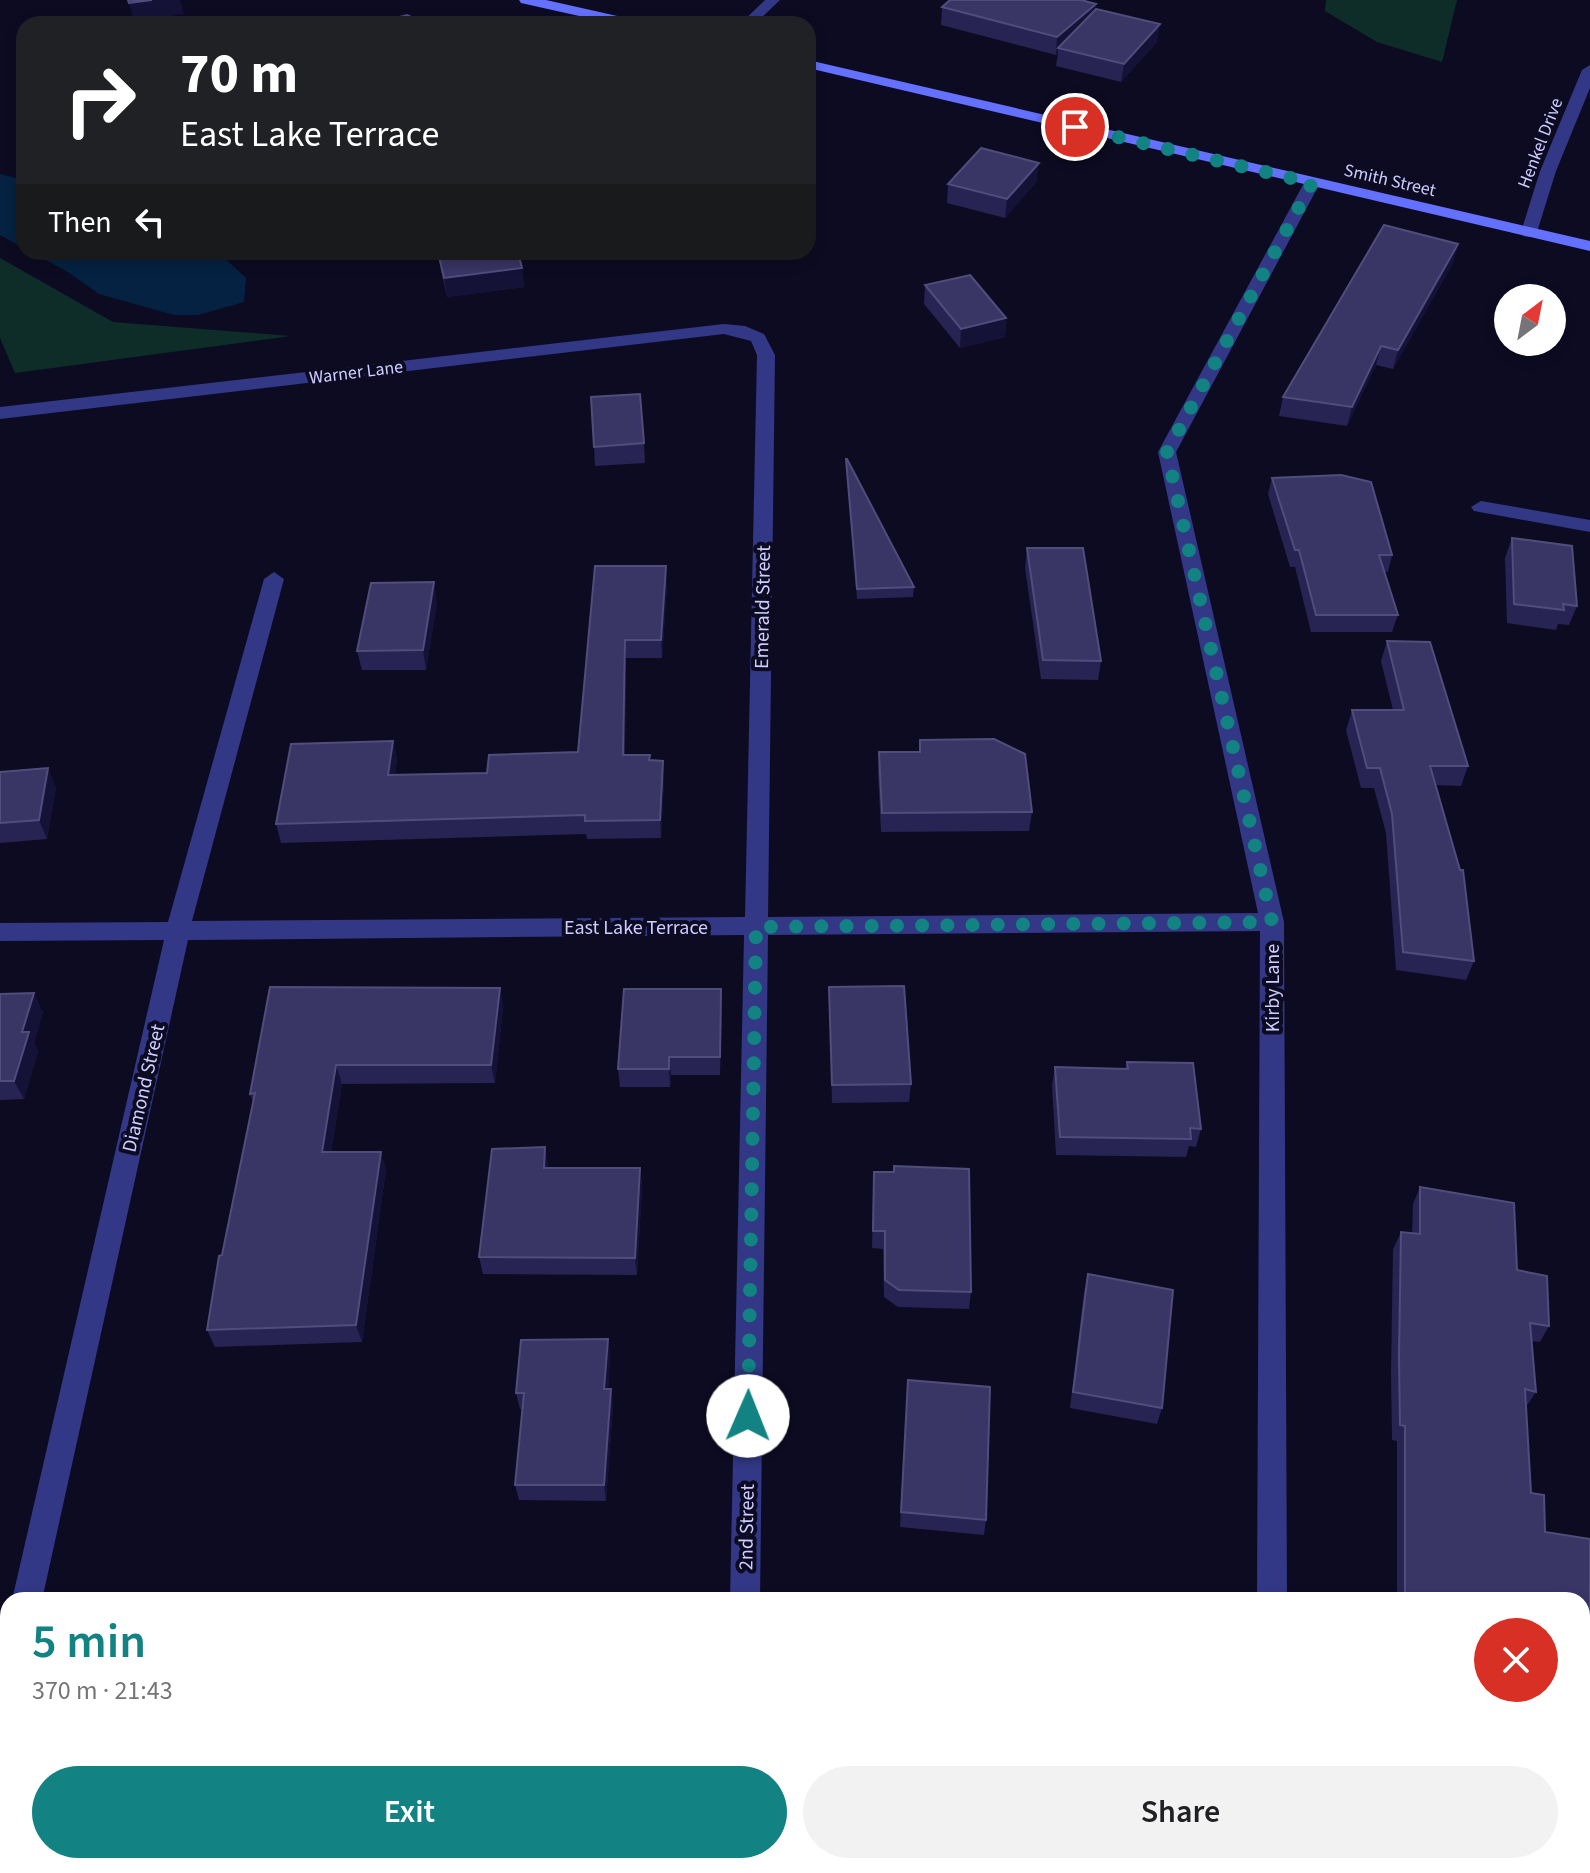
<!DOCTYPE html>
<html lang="en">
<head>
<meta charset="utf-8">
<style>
  :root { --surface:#fff; --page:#f2f2f2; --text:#202124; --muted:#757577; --accent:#128283 }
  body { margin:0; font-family:"Source Sans 3",sans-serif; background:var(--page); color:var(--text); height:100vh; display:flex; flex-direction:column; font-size:30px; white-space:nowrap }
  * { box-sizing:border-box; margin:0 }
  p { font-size:26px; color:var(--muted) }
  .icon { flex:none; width:44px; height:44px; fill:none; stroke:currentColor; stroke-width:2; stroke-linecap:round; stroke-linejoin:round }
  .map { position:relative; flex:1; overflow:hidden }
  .details { position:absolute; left:0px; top:1592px; width:1590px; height:282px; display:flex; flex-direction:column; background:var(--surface); border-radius:24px 24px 0 0; box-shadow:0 4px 12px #0003 }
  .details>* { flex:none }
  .top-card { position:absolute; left:16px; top:16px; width:800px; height:244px; border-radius:24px; box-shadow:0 4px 12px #0003; background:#202124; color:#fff; overflow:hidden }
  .needle { width:52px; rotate:32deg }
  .fabs { position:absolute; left:1494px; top:284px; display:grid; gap:16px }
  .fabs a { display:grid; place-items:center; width:72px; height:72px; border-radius:50%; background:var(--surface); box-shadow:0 4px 12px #0003; font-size:40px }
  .pin { position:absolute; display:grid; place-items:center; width:68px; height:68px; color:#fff; margin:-34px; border:4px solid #fff; border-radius:50%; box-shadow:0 2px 8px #0007 }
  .me { position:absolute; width:88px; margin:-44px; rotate:1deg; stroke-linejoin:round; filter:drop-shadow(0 0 6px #0008) }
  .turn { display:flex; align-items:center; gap:28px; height:168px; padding:0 32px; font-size:36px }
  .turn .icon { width:104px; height:104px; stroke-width:2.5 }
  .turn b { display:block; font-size:56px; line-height:68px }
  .then { display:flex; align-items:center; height:76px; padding:0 32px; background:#0003; gap:16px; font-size:30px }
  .round { display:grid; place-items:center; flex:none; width:84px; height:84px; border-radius:42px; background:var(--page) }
  .summary { display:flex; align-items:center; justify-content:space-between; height:136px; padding:0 32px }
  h1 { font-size:48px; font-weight:600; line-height:60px; color:var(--accent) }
  .primary-button { display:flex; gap:16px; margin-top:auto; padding:16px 32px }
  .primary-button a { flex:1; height:92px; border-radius:48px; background:var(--accent); color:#fff; font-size:32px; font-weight:600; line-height:92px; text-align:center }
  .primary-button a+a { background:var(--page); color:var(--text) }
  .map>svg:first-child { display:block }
</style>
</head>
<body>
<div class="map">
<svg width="1590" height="1873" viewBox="0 0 1590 1873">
  <rect width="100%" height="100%" fill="#0d0b22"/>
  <path fill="#0e2d28" d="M1326,0H1457L1442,62L1377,42L1325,11Z
    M0,258L113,322L291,336L15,373L0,338Z"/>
  <path fill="#052242" d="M0,174L24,180V248L0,235Z
    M31,252H218L246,278L244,302L198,315H174L99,294L68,272Z"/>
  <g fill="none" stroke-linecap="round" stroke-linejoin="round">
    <path fill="#323885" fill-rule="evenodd" d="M765,0H780L755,24H740Z
      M1590,65V88L1556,171L1537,232L1529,237L1523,236L1521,232L1540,171L1582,70Z
      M1312,178L1320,183L1176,452L1284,922L1287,1600H1257L1260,931L768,935L760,1600H730L744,935L188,940L42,1600H12L164,940L0,941V923L168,922L264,579L274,572L284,579L192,921L745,917L757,355L751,341L724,334L0,419V407L724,324L745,326L764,334L775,355L768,917L1258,913L1158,452L1304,183Z
      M1481,501L1590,520V532L1474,511L1471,507Z
      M8,1669V1733L0,1736V1672Z
      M1283,1866H1317L1318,1873H1284Z"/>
    <path fill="#6470ff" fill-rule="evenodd" d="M519,0H546L635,20L642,24H615L521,3Z
      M808,60L1590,241V251L808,68Z"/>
  </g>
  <path fill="#272352" d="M1096,4L1095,9L1157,42L1121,82L1056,66L1058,53L1056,55L941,25L942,7Z
    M1037,181L1005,218L947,203L948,184Z
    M1458,244L1453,263L1393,369L1376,365L1347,426L1279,416L1283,397Z
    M437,252H518L522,268L524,287L447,297Z
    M925,285L1006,318L1005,337L960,348L924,304Z
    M644,443L645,463L595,466L594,447Z
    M846,459L914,587L913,597L857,599Z
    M1272,478L1392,555L1388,572H1384L1398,615L1392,632H1311L1295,567H1290L1268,494Z
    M1512,538L1577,606L1569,625L1558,624L1556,630L1507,623L1505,558Z
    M1027,548L1101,661L1098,680L1041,679L1025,568Z
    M595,566L667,585L662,658H626L625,755L650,761L664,779L661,838L587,839L586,834L281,843L276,824L393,741L397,760L395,775L487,773L578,752Z
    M437,602L426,670H362L357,651Z
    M1387,641L1468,766L1461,786L1436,785L1474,961L1466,980L1396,970L1386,833L1374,788H1361L1346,730L1352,710H1393L1381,661Z
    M920,740L1032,812L1029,831L881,832L878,772L879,752H919Z
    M0,772L56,787L47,839L0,843Z
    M829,987L911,1084L909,1102L832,1103Z
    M500,988L503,1007L495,1083L342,1084L331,1152L386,1169L362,1342L215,1347L207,1330L253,1102L250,1094Z
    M721,989L722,1008L720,1075H671L670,1087H620L618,1069Z
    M0,994L43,1012L34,1043L38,1051L24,1099L0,1100Z
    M1127,1062L1201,1129L1196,1147L1189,1146L1186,1157L1056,1155L1052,1085L1055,1067L1125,1069Z
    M545,1147L548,1168H640L642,1186L637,1275L483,1274L479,1257Z
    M894,1166L971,1292L969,1309L898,1307L884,1297L883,1249L872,1248L874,1172H894Z
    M1420,1187L1517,1270L1549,1326L1540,1342L1532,1341L1536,1392L1526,1407L1531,1493L1545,1532L1590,1539V1636L1582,1633V1600H1397V1441L1392,1440L1391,1372L1393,1249L1401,1232L1412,1233L1413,1204Z
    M1088,1274L1162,1408L1157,1424L1070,1408L1084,1292Z
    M608,1339L610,1356L608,1389H611L613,1406L606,1501L519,1500L515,1485L523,1409H520L516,1393Z
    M908,1380L986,1520L984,1535L900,1527Z
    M1077,1866H1199V1873H1077Z"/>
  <path fill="#151237" d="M152,0H180L184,14L134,21L129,3Z
    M1096,4L1094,21L1058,48V53L1056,55L1057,37Z
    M1160,24L1157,42L1121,82L1124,64Z
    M1039,163L1037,181L1005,218L1007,199Z
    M1458,244L1453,263L1393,369L1398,350Z
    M522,268L524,287L447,297L444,278Z
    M1006,318L1005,337L960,348L961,329Z
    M1381,346L1376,365L1347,426L1352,407Z
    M666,566L667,585L662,658L661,640Z
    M434,582L437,602L426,670L423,650Z
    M625,640L626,658L624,774L623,755Z
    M393,741L397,760L392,794L388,775Z
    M663,761L664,779L661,838L660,820Z
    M48,768L56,787L47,839L39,820Z
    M500,988L503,1007L495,1083L491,1065Z
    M721,989L722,1008L720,1075V1057Z
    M34,993L43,1012L34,1043L38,1051L24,1099L14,1081L22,1032Z
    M669,1057L671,1075L670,1087L669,1069Z
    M336,1065L342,1084L328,1170L322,1152Z
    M545,1147L548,1165L547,1186L544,1168Z
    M381,1152L386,1169L362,1342L356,1325Z
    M640,1168L642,1186L637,1275L635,1258Z
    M608,1339L610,1356L607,1405L604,1389Z
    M611,1389L613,1406L606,1501L604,1485Z
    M244,1866H255L254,1873H243Z"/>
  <path fill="#393565" stroke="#504d7d" stroke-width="2" d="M128,0H152L129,3Z
    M950,0H1081L1096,4L1057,37L942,7Z
    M1096,9L1160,24L1124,64L1058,48Z
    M407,15L417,20L422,24H373Z
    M981,148L1039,163L1007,199L948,184Z
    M1384,225L1458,244L1398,350L1381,346L1352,407L1283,397Z
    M438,252H518L522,268L444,278Z
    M970,275L1006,318L961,329L925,285Z
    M640,394L644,443L594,447L591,397Z
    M846,459H847L914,587L857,589Z
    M1341,475L1371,482L1392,555H1379L1398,615H1316L1299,550H1295L1272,478Z
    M1512,538L1572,546L1577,606L1563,604L1564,610L1514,604Z
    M1027,548H1083L1101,661L1043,660Z
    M595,566H666L661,640H625L623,755H650L649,760L663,761L660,820L585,821V815L276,824L291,744L393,741L388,775L487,773L489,755L578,752Z
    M434,582L423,650L357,651L371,583Z
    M1387,641L1430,642L1468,766H1430L1460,870H1463L1474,961L1403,952L1392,814L1380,768H1367L1352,710H1404Z
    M994,739L1025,754L1032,812L882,813L879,752H920V740Z
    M48,768L39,820L0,823V772Z
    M904,986L911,1084L832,1085L829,987Z
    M270,987L500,988L491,1065H336L322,1152H381L356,1325L207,1330L219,1256L222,1255L255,1093L250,1094Z
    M624,989H721L720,1057H669V1069H618Z
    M34,993L22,1032H29L14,1081H0V994Z
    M1127,1062L1193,1063L1201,1129L1190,1128L1191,1139L1060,1137L1055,1067L1128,1069Z
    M545,1147L544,1168H640L635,1258L479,1257L492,1149Z
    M894,1166L969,1169L971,1292L899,1290L885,1280V1231H873L874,1172H894Z
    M1420,1187L1514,1203L1517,1270L1547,1276L1549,1326L1530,1323L1536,1392L1525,1389L1531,1493L1544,1495L1545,1532L1590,1539V1619L1582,1617V1600H1405V1426L1400,1425L1399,1356L1401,1232L1420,1234Z
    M1088,1274L1173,1290L1162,1408L1073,1392Z
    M608,1339L604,1389H611L604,1485H515L524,1393H516L521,1340Z
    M908,1380L990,1387L986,1520L901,1512Z
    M100,1866H244L243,1873H99Z
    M1082,1866H1199V1873H1083Z"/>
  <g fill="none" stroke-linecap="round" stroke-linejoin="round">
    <path stroke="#128283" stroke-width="14" stroke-dasharray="0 25.2" d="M748,1416L756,927L1272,922L1167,452L1312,183L1075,127"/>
  </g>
  <g text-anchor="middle" stroke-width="8" stroke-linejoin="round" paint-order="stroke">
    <g font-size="18" fill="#cdcdff" stroke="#0d0b22">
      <text transform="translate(1540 143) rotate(-69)" y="6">Henkel Drive</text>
      <text transform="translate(1390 180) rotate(13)" y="6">Smith Street</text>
      <text transform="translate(356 372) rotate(-7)" y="6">Warner Lane</text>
    </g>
    <g font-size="20" fill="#cdcdff" stroke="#0d0b22">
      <text transform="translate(762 607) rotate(-89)" y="7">Emerald Street</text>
      <text x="636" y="934">East Lake Terrace</text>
      <text transform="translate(1272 988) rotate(-90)" y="7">Kirby Lane</text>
      <text transform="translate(143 1088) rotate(-77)" y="7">Diamond Street</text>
      <text transform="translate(746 1527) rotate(-89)" y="7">2nd Street</text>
    </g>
  </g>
</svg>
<div class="fabs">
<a><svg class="needle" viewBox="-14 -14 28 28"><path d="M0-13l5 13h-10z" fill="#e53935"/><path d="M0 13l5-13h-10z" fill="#757577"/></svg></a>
</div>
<div class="pin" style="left:1075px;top:127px;background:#d93025"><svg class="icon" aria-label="arrive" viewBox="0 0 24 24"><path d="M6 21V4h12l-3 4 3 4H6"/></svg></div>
<svg class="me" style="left:748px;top:1416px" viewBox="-20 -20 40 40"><circle r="19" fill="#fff"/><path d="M0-13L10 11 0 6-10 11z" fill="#128283"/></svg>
<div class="top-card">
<div class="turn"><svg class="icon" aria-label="right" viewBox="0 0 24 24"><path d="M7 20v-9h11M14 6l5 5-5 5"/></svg><div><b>70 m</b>East Lake Terrace</div></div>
<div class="then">Then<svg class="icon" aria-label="left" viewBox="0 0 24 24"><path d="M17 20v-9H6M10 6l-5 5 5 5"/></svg></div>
</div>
<section class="details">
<div class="summary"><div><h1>5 min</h1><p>370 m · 21:43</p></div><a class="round" style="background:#d93025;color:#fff"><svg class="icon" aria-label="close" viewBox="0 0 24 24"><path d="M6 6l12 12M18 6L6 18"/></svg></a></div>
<div class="primary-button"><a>Exit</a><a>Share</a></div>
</section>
</div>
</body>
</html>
